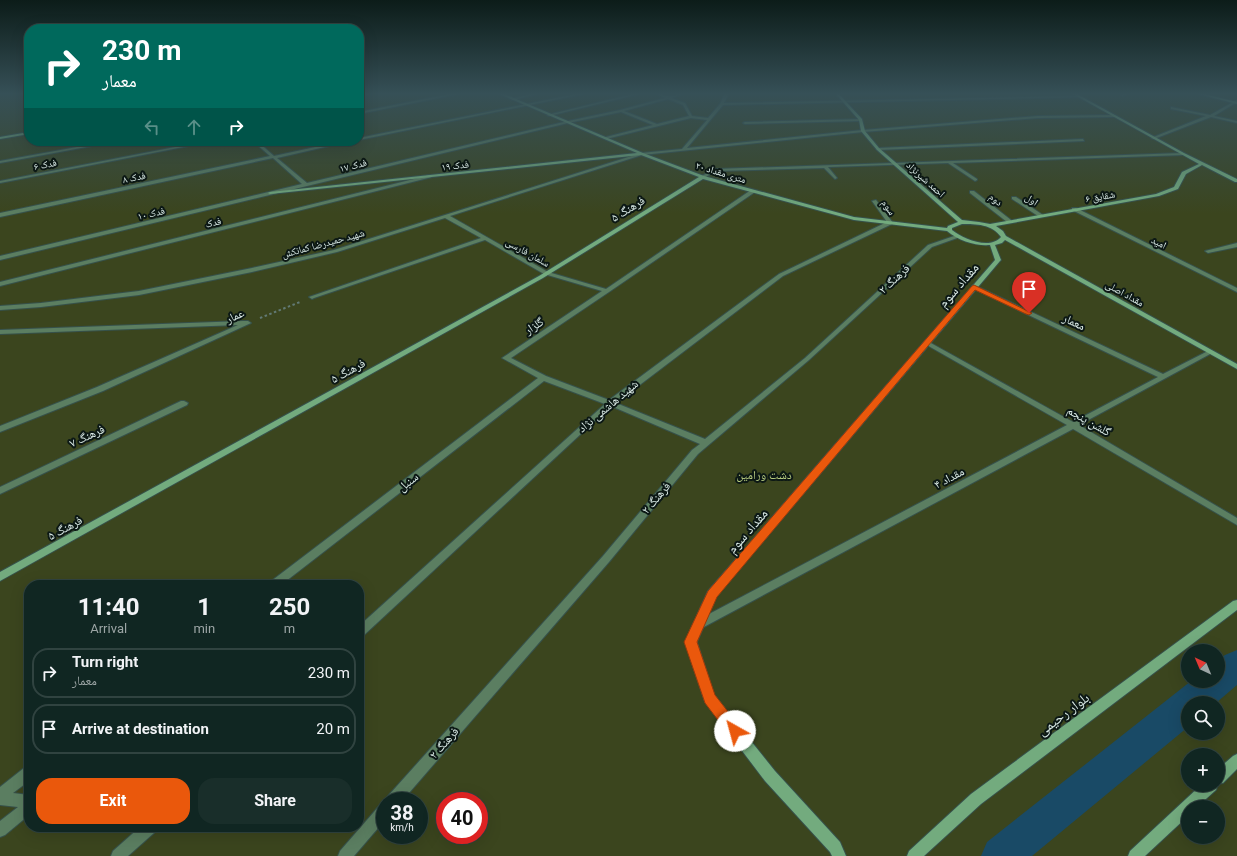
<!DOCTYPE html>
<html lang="en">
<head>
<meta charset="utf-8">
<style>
  :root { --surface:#102622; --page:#192e2a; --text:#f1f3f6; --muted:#9ca5a5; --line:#304340; --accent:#ea580c }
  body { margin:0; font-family:Roboto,"Noto Naskh Arabic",sans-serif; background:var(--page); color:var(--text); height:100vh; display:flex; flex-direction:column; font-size:15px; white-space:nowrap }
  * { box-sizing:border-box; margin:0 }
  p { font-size:13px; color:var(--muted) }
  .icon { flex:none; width:22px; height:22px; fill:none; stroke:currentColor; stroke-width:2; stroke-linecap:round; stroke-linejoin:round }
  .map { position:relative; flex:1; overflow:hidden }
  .panel { position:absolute; left:24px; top:580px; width:340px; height:252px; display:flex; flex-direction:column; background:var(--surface); border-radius:16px; box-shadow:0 4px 16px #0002,0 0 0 1px var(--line) }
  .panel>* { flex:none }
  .hud { position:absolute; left:24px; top:24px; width:340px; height:122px; border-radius:16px; box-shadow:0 4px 16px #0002,0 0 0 1px var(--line); background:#00695c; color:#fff; overflow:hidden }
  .needle { width:26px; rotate:316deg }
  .buttons { position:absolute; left:1181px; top:644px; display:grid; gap:8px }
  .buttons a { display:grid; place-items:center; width:44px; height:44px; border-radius:50%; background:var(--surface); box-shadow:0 4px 16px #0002,0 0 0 1px var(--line); font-size:20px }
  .speed { position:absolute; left:376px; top:792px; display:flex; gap:8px; font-size:20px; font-weight:700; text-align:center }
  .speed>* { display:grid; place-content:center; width:52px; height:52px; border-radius:50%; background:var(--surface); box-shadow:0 4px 16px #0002,0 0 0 1px var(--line); line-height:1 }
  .speed small { font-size:10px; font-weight:400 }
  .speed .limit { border:6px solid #d22; background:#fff; color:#111 }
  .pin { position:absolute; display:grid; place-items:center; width:34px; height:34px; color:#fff; margin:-41px -17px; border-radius:50% 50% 50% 0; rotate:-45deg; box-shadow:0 0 4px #0007 }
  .pin .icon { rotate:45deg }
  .me { position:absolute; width:44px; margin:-22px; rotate:322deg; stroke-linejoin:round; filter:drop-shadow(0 0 3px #0008) }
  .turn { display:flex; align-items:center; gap:14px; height:84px; padding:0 12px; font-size:18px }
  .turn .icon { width:52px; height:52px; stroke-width:2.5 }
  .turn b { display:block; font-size:28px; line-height:34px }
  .lanes { display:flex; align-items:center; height:38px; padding:0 12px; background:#0003; justify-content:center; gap:20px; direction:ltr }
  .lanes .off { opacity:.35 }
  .eta { display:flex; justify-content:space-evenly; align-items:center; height:68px; text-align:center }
  .eta b { font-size:24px; font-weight:700; line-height:28px }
  .button { display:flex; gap:8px; margin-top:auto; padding:8px 12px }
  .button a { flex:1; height:46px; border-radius:16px; background:var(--accent); color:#fff; font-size:16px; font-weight:700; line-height:46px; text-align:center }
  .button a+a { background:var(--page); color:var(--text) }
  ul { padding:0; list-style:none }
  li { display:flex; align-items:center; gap:12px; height:50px; margin:0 8px 6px; padding:0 4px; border:2px solid var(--line); border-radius:16px }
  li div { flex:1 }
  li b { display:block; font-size:15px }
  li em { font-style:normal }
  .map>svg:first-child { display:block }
</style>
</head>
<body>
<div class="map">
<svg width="1237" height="856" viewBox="0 0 1237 856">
  <rect width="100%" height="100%" fill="#16332d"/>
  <path fill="#3b451e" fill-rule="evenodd" d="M0,93H29V141H359V93H1237V856H0ZM29,585H359V827H29ZM1188,651H1218V681H1188ZM1188,703H1218V733H1188ZM1188,755H1218V785H1188ZM385,801H419V835H385ZM445,801H479V835H445ZM1188,807H1218V837H1188Z"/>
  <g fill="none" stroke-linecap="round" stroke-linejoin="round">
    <path fill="#194a66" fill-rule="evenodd" d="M1237,650V685L1216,703H1188V727L1032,856H981L987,842L1191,681H1218V660L1225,655Z"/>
    <defs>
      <path id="street" d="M367,93H374L359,97V95Z
        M455,93H463L359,114V112Z
        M535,93H542L513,100L511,99Z
        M581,93H588L359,140V138Z
        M637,93H643L549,116L547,115Z
        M655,93C660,93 664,96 668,96C674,97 680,93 685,93L671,98L685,103L692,116L708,118L720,104L725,93H729L724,103L1079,96L1081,97L723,105L687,148L863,130L1038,116L1114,115L1116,116L1114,117L1038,118L863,132L642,155L450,216L548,272L606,289L751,190H755V192L609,292L511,358L546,376L609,400L779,274L887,222L872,201L876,200L893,223L892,224L783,276L616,403L705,439L805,358L928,245L957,235L960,237L932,247L809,360L698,454L609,562L402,801H386L388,796L603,556L692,450L700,444L611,406L363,636L359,638V626L605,404L544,381L281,585H269L270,582L538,378L502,358L602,291L544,274L485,240L314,298L312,299L309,297L481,238L445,218L337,252L252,272L139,295L41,307L0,310V306L41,303L139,291L252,268L334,250L641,153L682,149L707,120L691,118L606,139V137L653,125L621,112L568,123L0,260V256L302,184L273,158L0,217V213L270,156L253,141H257L274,156L343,141H351L277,158L307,183L568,121L620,110L665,98ZM668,99L683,105L689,116L657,124L624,111Z
        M1125,93H1130L1123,96L1121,95Z
        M1237,100V102L1214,116L1237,121V123L1211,117L1154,139L1151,138L1206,116L1171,109V107L1210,115Z
        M862,119L861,121L745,124L743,123L745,122Z
        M1083,139L1084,141L878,150L876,149L878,148Z
        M110,141H119L0,163V161Z
        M206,141H214L0,183V181Z
        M1183,153H1184V155L953,163L977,179V180L975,181L948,163L828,167L837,178L835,179L824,168L716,171L704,178L700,177L715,169Z
        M430,175L432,176V177L0,286V282Z
        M970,191H974L1011,220V222H1007L970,193Z
        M1012,197H1016L1043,215L1038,216L1012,199Z
        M1072,208H1076L1237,288V292L1072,210Z
        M1237,243V247L1208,253L1205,251Z
        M974,285L1163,374L1208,351H1212L1213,352L1212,353L1079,425L1237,518V525L1073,429L702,628L698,630L694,628L693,625L694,622L1067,425L925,344V342H929L1073,422L1158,377L972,288V286Z
        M243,321H248L251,323L103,391L0,432V426L97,387L238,325L0,334V330Z
        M181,401H184L188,403L187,405L0,494V487Z
        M29,767V781L13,793L29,795V815L5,835L0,837V821L18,807L0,805V787L24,768Z
        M385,803V820L354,856H338L340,851L380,805Z
        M140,827H157L155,832L128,856H111L113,851Z"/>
      <path id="secondary" d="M497,93H502L643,153L704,176L854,217L947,228L948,226L958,222L877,150L861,131L859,120L835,93H838L862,119L865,131L879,148L962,220L979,222L990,224L1156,194L1174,187L1182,172L1199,164L1071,93H1075L1184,153L1237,179V182H1235L1202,165L1186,174L1178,189L1159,196L996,226L1003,231L1006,236L1237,364V369L1005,240L1002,243L995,245L1001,260L1000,261L716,597L697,642L714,695L775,771L840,842L846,856H832L830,852L765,781L705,702L685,642L708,591L995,260L990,245C975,246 959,241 947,231L854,220L703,179L543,278L0,581V572L539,276L699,177L641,155L270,194L268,193L270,192L637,153ZM962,224C976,224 992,224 1001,237C990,250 963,239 952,230V228Z
        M1194,93H1200L1237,102V104Z
        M29,132V134L0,139V137Z
        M1237,600V610L981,804L924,856H907L909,851L971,794L1233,601Z
        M1237,754V769L1223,783L1218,784V769L1233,756Z
        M1201,785H1218L1216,790L1197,807H1188V816L1145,856H1128L1130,851Z"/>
    </defs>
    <use href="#street" stroke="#36514b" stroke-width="2"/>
    <use href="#secondary" stroke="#36514b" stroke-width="2"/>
    <path stroke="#627a75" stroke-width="2" stroke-dasharray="2.5 2.5" stroke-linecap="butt" d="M260,318L300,302"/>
    <use href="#street" fill="#5b7e61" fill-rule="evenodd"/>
    <use href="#secondary" fill="#73ab7e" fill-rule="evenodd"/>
  </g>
  <linearGradient id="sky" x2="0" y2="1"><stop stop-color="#0c1c19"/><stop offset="0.44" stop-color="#365057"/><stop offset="1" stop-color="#365057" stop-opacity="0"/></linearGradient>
  <rect width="1237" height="213" fill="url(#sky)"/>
  <path fill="#ea580c" stroke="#983908" d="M974,285L1032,313L1029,315L1026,314L975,290L717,597L697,642L715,695L740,727L742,731L740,736L735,738L730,736L705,703L684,642L708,591L972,286Z"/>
  <g text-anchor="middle" stroke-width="4" stroke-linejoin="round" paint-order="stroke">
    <g font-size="10" fill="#dcece8" stroke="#0c1815">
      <text transform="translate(45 164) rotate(-11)" y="4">فدک ۶</text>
      <text transform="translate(353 165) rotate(-14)" y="4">فدک ۱۷</text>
      <text transform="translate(455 165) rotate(-6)" y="4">فدک ۱۹</text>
      <text transform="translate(721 172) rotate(17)" y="4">۲۰ متری مقداد</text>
      <text transform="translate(134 177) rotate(-12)" y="4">فدک ۸</text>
      <text transform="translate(926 179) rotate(42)" y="4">احمد شیرنژاد</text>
      <text transform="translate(1100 196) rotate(-10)" y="4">شقایق ۶</text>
      <text transform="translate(996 199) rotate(38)" y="4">دوم</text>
      <text transform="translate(1032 199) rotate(34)" y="4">اول</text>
      <text transform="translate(889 207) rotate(55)" y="4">سوم</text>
      <text transform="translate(151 213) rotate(-13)" y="4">فدک ۱۰</text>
      <text transform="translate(213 222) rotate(-14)" y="4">فدک</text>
      <text transform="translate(1159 242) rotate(26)" y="4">امید</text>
      <text transform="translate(323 243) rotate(-15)" y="4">شهید حمیدرضا کمانکش</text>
      <text transform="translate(528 252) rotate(29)" y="4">سلمان فارسی</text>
      <text transform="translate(1125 293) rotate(29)" y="4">مقداد اصلی</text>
    </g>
    <g font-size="12" fill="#dcece8" stroke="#0c1815">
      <text transform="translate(628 209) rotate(-32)" y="4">فرهنگ ۵</text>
      <text transform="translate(894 279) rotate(-43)" y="4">فرهنگ ۲</text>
      <text transform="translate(235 316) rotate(-24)" y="4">عمار</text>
      <text transform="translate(1074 322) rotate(25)" y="4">معمار</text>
      <text transform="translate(534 326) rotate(-33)" y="4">گلزار</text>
      <text transform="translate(348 371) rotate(-29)" y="4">فرهنگ ۵</text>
      <text transform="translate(608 406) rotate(-40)" y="4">شهید هاشمی نژاد</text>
      <text transform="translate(1089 421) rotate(30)" y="4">گلشن پنجم</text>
      <text transform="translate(87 436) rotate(-25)" y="4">فرهنگ ۷</text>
      <text transform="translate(949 478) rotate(-28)" y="4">مقداد ۴</text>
      <text transform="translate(408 482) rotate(-38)" y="4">سنبل</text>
      <text transform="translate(656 498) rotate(-50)" y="4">فرهنگ ۲</text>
      <text transform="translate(65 528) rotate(-29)" y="4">فرهنگ ۵</text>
      <text transform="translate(444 743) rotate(-49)" y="4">فرهنگ ۲</text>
    </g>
    <g font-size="12" fill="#b5c97e" stroke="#0c1815">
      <text x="764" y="479">دشت ورامین</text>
    </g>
    <g font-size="14" fill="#dcece8" stroke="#0c1815">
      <text transform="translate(958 285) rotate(-49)" y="5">مقداد سوم</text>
      <text transform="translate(747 531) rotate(-49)" y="5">مقداد سوم</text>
      <text transform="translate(1063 714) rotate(-37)" y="5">بلوار رحیمی</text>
    </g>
  </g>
</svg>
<div class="buttons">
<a><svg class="needle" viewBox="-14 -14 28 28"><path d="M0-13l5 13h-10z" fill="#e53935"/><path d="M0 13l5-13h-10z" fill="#9ca5a5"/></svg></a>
<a><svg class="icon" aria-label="search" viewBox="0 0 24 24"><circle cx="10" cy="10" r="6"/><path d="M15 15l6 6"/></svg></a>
<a>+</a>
<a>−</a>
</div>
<div class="speed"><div>38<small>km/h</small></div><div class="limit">40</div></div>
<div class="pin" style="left:1029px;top:313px;background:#d93025"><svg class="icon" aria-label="arrive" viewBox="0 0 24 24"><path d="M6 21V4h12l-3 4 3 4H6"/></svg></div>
<svg class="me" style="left:735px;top:731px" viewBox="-20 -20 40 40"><circle r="19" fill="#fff"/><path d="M0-13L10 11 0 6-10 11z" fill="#ea580c"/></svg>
<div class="hud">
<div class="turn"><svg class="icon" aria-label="right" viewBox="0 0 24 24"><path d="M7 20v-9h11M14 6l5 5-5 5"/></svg><div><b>230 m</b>معمار</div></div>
<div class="lanes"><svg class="icon off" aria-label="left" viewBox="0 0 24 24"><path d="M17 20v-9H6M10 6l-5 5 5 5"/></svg><svg class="icon off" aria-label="ahead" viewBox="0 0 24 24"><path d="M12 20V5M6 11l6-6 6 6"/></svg><svg class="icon" aria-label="right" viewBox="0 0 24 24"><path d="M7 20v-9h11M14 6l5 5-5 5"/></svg></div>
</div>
<section class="panel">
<div class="eta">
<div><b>11:40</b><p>Arrival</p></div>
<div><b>1</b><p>min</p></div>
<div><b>250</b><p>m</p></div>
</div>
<ul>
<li><svg class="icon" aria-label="right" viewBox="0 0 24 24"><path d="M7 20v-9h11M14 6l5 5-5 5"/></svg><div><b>Turn right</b><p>معمار</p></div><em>230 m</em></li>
<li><svg class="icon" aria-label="arrive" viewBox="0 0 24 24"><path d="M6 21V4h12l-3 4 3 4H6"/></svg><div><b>Arrive at destination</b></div><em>20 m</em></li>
</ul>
<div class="button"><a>Exit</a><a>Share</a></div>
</section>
</div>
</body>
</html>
